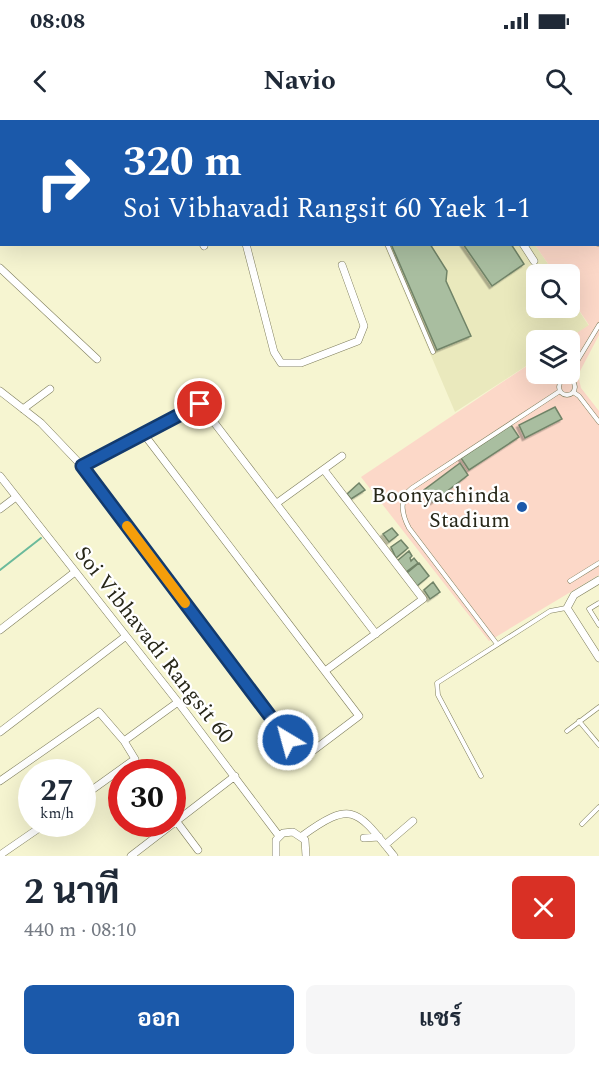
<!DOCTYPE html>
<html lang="th">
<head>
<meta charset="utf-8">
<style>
  :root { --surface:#fff; --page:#f6f6f7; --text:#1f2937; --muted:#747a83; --accent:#1b59aa }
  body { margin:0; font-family:Spectral,Sarabun,serif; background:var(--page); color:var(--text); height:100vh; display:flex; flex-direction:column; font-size:22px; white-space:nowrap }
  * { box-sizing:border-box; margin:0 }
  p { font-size:20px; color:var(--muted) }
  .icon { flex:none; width:33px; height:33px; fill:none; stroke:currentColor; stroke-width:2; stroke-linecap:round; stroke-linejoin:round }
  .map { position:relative; height:736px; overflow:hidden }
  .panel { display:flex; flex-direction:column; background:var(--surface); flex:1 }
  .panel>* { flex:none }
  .hud { position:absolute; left:0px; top:0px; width:600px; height:126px; box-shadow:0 6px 24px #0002; background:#1b59aa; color:#fff; overflow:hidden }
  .buttons { position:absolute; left:526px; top:144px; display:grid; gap:12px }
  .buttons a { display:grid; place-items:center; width:54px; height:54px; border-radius:9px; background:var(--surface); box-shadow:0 6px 24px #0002; font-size:30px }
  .speed { position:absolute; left:18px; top:639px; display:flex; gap:12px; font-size:30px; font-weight:700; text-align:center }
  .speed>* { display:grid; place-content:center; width:78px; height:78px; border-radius:50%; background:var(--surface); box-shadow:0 6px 24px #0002; line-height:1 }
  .speed small { font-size:15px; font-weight:400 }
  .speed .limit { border:9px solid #d22; background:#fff; color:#111 }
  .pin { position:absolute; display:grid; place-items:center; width:51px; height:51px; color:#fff; margin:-26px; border:3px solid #fff; border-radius:50%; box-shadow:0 2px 6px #0007 }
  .me { position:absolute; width:66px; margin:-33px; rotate:323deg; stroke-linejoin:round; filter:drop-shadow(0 0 4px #0008) }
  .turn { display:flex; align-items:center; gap:21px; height:126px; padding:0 24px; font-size:27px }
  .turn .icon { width:78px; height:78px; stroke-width:2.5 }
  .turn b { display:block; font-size:42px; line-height:51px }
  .round { display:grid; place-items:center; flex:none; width:63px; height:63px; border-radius:9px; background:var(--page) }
  .summary { display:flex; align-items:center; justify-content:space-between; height:102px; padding:0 24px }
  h1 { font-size:36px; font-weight:700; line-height:45px }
  .primary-button { display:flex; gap:12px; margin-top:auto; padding:12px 24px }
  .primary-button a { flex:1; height:69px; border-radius:9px; background:var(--accent); color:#fff; font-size:24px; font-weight:700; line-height:69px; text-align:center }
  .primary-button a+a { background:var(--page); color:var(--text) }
  .status { display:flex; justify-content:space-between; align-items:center; height:42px; padding:0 30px; background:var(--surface); direction:ltr }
  .status svg { height:16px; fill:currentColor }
  header { display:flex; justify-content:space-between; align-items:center; height:78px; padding:0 24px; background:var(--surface); font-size:27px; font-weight:700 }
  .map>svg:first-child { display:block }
</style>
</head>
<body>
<div class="status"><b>08:08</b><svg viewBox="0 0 49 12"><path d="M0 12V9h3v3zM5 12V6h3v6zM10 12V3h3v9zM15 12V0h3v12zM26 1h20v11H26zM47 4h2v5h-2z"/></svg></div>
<header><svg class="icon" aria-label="back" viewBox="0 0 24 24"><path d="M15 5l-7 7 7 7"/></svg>Navio<svg class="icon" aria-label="search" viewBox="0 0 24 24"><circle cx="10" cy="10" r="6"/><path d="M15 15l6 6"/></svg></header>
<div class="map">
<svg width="599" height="736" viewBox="0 0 599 736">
  <defs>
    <filter id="shadow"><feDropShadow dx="-2.5" dy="2.5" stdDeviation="0" flood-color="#0004"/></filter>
  </defs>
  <rect width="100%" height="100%" fill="#f6f5d1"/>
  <path fill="#eae9bd" d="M384,125H535L555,154H537V188H570V177L589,206L566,220H537V239L455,292Z"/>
  <path fill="#fcd8c8" d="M599,10V215L578,255L581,268L599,291V455L489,521L361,357L537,239V254H570V220H566L589,205L570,177V154H555L535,125L598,124Z"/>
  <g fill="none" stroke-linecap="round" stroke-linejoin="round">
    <path stroke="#6bba9b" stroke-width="2" d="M0,450L41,418"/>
  </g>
  <path fill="#a9bea0" stroke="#718468" stroke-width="1.5" filter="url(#shadow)" d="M391,124H430L447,151L446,161L471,216L437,230Z
    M463,124H511L524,144L492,166Z
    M555,287L562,299L525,318L519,305Z
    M511,305L519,317L469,350L461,338Z
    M460,343L468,355L433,382L424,370Z
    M359,363L365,370L351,379L347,374Z
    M392,408L398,415L389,422L383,414Z
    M401,420L408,428L396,438L391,427Z
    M409,431L412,436L410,438L411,441L414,438L418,443L406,452L397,441Z
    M419,443L429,456L417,466L407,453Z
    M433,462L440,472L430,479L424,470Z"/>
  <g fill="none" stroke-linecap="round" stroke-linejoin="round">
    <defs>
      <path id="lane" d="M52,0V2
        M73,0V2
        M90,0V2
        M105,0V2
        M333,0V2
        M504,0L505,2
        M517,0L519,2
        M560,2L562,0
        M598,105L599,106
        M387,124L433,232
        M598,124H599
        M570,253L599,205
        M559 267a8 8 0 1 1 16 0a8 8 0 1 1-16 0Z
        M573,272L579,276L599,302
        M570,461L599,443
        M599,483L589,489L599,505
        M497,524L409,408C402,395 398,378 412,368L560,271
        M579,601L599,625
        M567,611L599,587
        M481,656L438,575L437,563L550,491L566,488
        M582,704L599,687"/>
      <path id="street" d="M183,0V2
        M212,0V2
        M433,0L434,2
        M35,2L36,0
        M0,10L2,6
        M0,67L2,65
        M203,124L204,126
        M246,124L274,232L281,243H301L358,221L364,206L342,145
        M523,124L534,141
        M0,148L97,239
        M0,271L41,303L82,346L302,639L359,596L143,313
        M23,289L50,269
        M82,346L200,284L376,514
        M324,350L423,479L325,551
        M0,356L178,582L279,716
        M277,383L342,336
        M0,389L16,377
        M599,460L574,475L567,488L599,538
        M0,510L75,452
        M0,612L126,516
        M124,621L178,582
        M0,661L99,592L124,621L135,639L82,677
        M177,702L198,730
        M302,716C353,679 357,690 394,736
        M364,718L379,717
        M385,725L413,701
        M0,735L45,704
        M131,736L235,656
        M276,736V720L283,713L293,712L305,720L306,736"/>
    </defs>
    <use href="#lane" stroke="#7e7d5c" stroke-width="5"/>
    <use href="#street" stroke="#7e7d5c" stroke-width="8"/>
    <use href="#lane" stroke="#fff" stroke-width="4"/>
    <use href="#street" stroke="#fff" stroke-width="7"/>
  </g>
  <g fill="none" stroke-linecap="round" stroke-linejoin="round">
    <defs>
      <path id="route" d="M200,284L82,346L288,620"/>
    </defs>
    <use href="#route" stroke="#123a6e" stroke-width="15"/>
    <use href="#route" stroke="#1b59aa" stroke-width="10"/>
    <path stroke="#f59e0b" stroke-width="10" d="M127,406L185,483"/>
  </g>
  <circle fill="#1b59aa" stroke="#fff" stroke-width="2" cx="522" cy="387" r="6"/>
  <g text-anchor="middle" stroke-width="4.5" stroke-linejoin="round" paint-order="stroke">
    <g font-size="22" fill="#272719" stroke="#fff" text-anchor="end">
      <text x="510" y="382">Boonyachinda<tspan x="510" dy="25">Stadium</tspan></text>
    </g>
    <g font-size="22" fill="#272719" stroke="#fff">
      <text transform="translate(155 524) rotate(52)" y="8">Soi Vibhavadi Rangsit 60</text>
    </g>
  </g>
</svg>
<div class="buttons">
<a><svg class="icon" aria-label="search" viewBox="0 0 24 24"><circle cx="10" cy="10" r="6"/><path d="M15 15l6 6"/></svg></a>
<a><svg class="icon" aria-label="layers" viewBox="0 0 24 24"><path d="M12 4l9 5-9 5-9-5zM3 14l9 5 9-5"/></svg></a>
</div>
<div class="speed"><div>27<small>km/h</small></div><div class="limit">30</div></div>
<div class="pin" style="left:200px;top:284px;background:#d93025"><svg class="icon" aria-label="arrive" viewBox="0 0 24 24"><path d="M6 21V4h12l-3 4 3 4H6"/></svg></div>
<svg class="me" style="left:288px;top:620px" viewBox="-20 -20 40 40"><circle r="17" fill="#1b59aa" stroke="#fff" stroke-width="3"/><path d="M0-11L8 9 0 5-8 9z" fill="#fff"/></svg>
<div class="hud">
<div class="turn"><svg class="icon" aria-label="right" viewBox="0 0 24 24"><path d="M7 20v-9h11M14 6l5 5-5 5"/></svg><div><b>320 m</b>Soi Vibhavadi Rangsit 60 Yaek 1-1</div></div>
</div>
</div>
<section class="panel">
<div class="summary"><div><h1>2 นาที</h1><p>440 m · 08:10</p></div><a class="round" style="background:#d93025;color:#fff"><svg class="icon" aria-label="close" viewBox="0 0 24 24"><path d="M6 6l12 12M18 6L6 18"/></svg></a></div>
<div class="primary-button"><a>ออก</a><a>แชร์</a></div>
</section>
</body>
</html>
